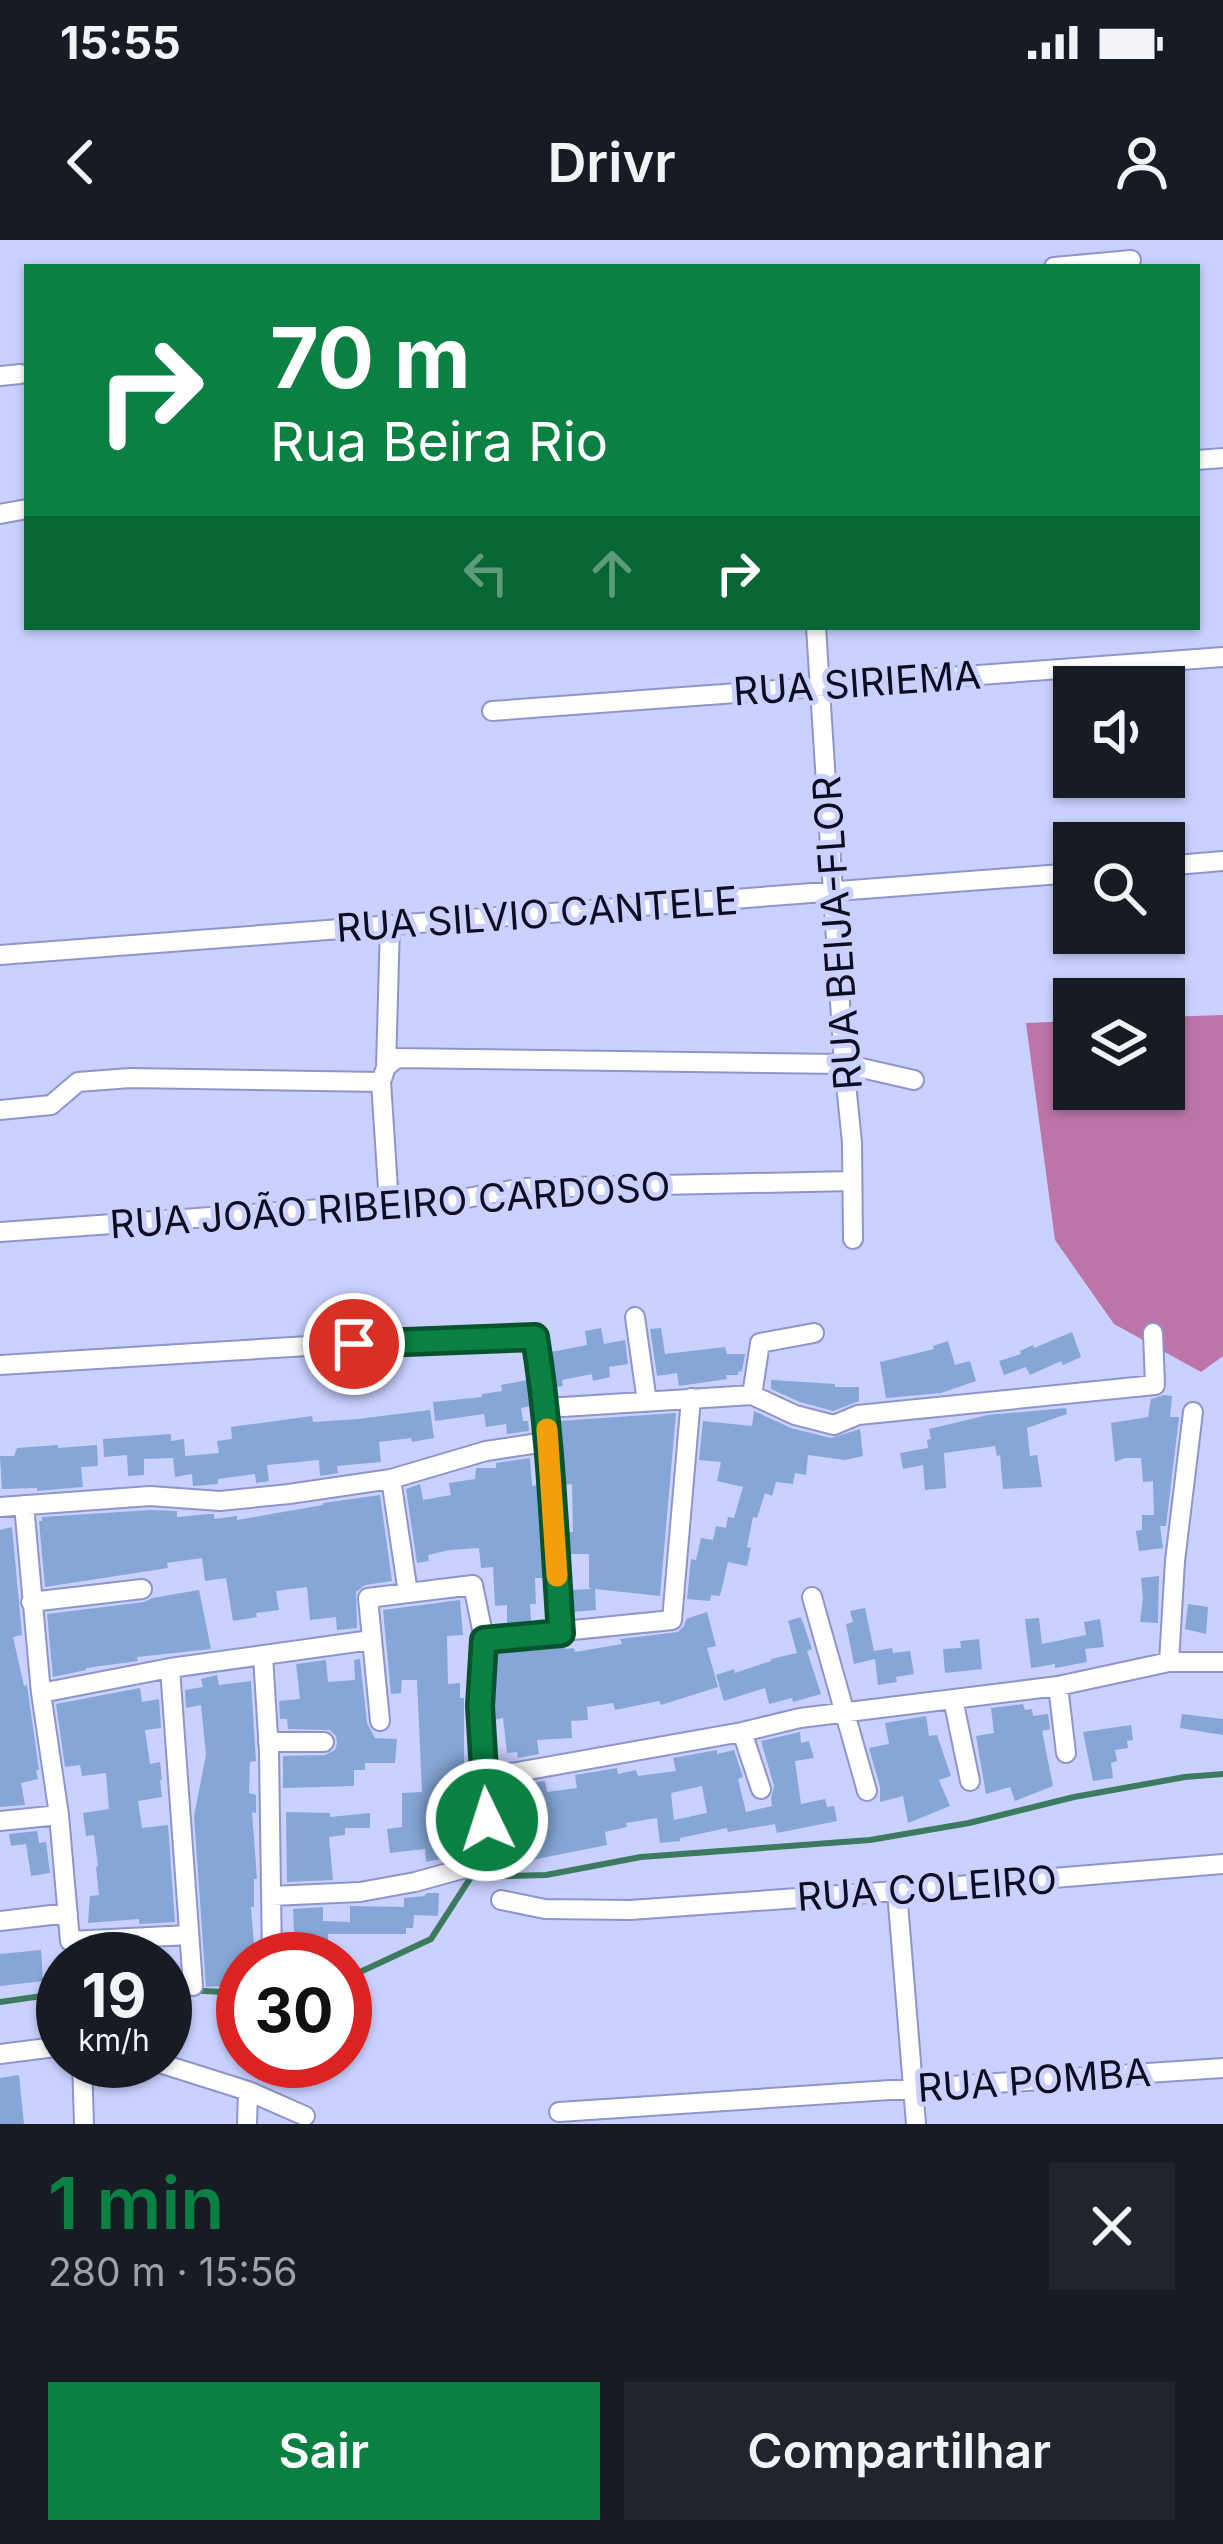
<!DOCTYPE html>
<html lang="pt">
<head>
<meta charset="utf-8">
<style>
  :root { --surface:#171b24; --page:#20242c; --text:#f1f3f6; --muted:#9ea1a6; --accent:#0b8043 }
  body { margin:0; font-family:Inter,sans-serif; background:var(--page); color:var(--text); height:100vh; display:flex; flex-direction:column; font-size:45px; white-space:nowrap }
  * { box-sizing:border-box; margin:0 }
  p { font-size:39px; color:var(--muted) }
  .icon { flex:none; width:66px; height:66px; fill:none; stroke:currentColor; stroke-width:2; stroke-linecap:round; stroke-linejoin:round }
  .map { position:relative; height:1884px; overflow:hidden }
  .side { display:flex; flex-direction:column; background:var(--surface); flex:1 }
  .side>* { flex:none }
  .guide { position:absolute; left:24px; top:24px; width:1176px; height:366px; border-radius:0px; box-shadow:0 3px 9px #0004; background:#0b8043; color:#fff; overflow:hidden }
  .tools { position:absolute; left:1053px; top:426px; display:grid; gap:24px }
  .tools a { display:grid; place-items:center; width:132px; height:132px; border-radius:0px; background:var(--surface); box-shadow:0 3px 9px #0004; font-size:60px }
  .speed { position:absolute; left:36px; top:1692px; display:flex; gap:24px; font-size:60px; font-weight:700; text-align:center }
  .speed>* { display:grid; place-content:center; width:156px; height:156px; border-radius:50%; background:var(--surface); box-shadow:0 3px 9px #0004; line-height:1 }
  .speed small { font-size:30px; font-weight:400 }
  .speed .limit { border:18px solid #d22; background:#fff; color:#111 }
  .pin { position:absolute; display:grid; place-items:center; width:102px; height:102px; color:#fff; margin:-51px; border:6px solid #fff; border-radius:50%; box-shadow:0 3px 12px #0007 }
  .me { position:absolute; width:132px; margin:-66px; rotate:356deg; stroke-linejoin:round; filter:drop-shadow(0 0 9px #0008) }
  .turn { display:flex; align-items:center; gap:42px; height:252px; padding:0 48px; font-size:54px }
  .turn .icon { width:156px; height:156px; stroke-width:2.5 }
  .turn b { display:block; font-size:84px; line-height:102px }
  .lanes { display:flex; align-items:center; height:114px; padding:0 48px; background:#0003; justify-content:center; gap:60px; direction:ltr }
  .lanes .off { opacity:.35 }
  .round { display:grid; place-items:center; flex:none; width:126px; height:126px; border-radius:0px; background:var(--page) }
  .head { display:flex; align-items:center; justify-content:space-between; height:204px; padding:0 48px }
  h1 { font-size:72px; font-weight:600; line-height:90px; color:var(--accent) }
  .action { display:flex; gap:24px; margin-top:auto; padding:24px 48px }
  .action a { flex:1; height:138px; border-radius:0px; background:var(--accent); color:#fff; font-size:48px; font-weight:600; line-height:138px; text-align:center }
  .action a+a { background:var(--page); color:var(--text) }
  .status { display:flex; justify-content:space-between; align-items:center; height:84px; padding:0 60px; background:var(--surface); direction:ltr }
  .status svg { height:33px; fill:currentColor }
  header { display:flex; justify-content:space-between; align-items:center; height:156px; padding:0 48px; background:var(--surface); font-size:54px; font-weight:600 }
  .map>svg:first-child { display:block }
</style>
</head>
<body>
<div class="status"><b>15:55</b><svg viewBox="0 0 49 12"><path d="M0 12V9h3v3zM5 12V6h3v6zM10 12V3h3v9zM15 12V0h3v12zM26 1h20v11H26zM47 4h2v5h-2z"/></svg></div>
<header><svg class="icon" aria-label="back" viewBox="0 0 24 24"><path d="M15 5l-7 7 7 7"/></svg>Drivr<svg class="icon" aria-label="person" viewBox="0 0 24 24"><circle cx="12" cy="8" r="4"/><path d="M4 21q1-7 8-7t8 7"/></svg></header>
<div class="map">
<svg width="1223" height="1884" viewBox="0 0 1223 1884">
  <rect width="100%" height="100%" fill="#cad1ff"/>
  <path fill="#bc75a8" d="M1223,775V1116L1201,1132L1114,1084L1055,1000L1026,783L1074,781V849H1164V777Z"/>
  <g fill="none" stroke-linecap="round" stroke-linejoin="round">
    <path stroke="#3d7b60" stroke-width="6" d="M345,1739L431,1699L471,1637L546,1635L641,1617L870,1600L969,1583L1074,1557L1185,1537L1223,1534
      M165,1749L243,1753
      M0,1762L63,1753"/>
  </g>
  <path fill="#85a6d7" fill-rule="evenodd" d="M601,1088L604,1104L625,1100L628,1124L609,1127L610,1137L593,1141L592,1134L562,1140L563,1146L556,1147L551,1112L587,1105L585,1091Z
    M661,1088L665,1114L725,1107L727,1114H745L742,1131L738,1132V1135H726L727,1139L679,1146L677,1133L657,1136L650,1089Z
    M1072,1092L1081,1117L1063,1125L1061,1121L1030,1135L1026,1127L1004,1135L999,1121L1021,1114L1020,1111L1033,1105L1034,1108Z
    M948,1101L955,1125L970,1121L976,1141L941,1153L886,1158L880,1122L934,1109L933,1106Z
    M528,1140L531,1166L521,1168L523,1181H528L529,1191L507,1194L506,1184L486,1187L484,1174L435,1181L433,1162L482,1157V1154L502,1151L501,1145Z
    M771,1140L835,1144V1147H859V1161L833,1171L800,1162L771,1149Z
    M1164,1155L1172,1156L1170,1177H1179L1166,1286H1160L1163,1308L1139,1311L1136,1291L1142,1290V1275H1154L1153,1241L1143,1242L1141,1218H1125L1115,1222L1111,1183L1148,1177L1151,1159Z
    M1066,1168L1067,1174L1027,1188L1030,1216L1037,1215L1042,1247L1003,1249L1000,1215L997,1216L995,1206L944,1213L946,1248L925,1250L923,1225L903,1229L900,1213L928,1208L927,1200L931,1199L929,1189L988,1175Z
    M430,1170L434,1198L412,1202L411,1198L379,1202L381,1222L337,1226L338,1233L320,1236L319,1220L267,1225L269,1241L256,1243L255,1234L218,1239V1244L193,1246L192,1234L175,1237L173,1218L144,1219V1235L128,1236L127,1215L104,1217L103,1199L171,1194V1201L184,1199L185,1216L219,1213L217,1201L232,1199L231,1187L312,1176L313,1182L358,1179Z
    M754,1171L791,1188L831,1198L860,1189L863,1216L845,1220L808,1215L806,1235L795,1233L793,1244L776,1242L772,1256L765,1253L757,1278L753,1277L747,1307L751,1308L747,1326L728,1322L720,1356L711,1355L710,1361L687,1359L691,1319L696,1320L701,1298L713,1300L716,1286L726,1288L728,1277L734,1278L743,1247L717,1241L721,1222L699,1220L703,1181L752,1186Z
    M676,1173L660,1356L595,1349L596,1370L573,1372L572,1350L592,1349L589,1348V1314H569L568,1292H573L572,1244L565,1245L559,1181Z
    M58,1205V1208L97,1205L98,1226L81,1227L83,1247L37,1251V1248L2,1249L0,1216H14L17,1208Z
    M530,1218L532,1246L538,1245L544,1338H535L536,1364H530L531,1381L507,1383V1365L495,1366L493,1327L481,1328L479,1308L449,1310L428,1315L429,1321L417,1323L406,1249L420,1244L423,1260L451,1255L449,1243L475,1239L476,1228H496V1223Z
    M380,1255L392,1341L365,1345L356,1352L357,1388L337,1390L336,1377L310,1380L307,1347L276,1351L279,1370L256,1373L257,1377L233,1381L226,1338L205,1341L202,1318L167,1323L168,1328L45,1347L39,1281H42V1277L150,1270L177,1271V1277L209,1274H214V1279L237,1276V1280L323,1265V1263Z
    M12,1287L22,1395L13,1397L24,1446L27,1445L39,1530H36L38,1539L21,1543L25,1565L0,1567V1290Z
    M1159,1336L1158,1383L1140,1382L1143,1358L1141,1338Z
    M199,1350L211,1409L137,1417L138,1421L86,1428V1430L53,1437L47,1374L144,1362L152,1358Z
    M460,1360L463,1395L447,1396L448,1444L460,1443V1458H464V1528L469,1527L472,1561L462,1562L467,1600L472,1599L474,1612L426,1622L425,1609L390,1613L387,1589L402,1587V1553L422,1552L417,1440H402L401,1453L391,1454L383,1370Z
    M1188,1364L1208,1367L1206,1394L1185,1389Z
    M865,1368L874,1411L892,1408L893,1413L910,1411L914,1434L896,1437L897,1442L878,1445L875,1419L854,1424L846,1384L853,1382L850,1371Z
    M707,1372L716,1406L707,1408L718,1447L661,1465L659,1461L615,1470L613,1463L587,1467L588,1480L571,1481L572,1498L537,1500L539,1514L518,1518L517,1512L507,1513L503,1478L494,1480L497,1413L556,1405L564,1406L565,1409L574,1408L575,1412L622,1404L620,1399L678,1392L684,1386L686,1379Z
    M801,1377L812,1409L807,1411L821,1454L793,1462L792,1458L769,1464L765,1448L724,1461L716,1435L734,1429L735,1433L771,1421V1419L797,1413L788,1381Z
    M1039,1378L1042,1404L1086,1395L1084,1382L1100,1379L1104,1407L1085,1409L1087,1422L1055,1428V1424L1031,1428L1025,1379Z
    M979,1399L982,1429L945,1433L943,1409L961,1408L960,1401Z
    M360,1419L367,1483L375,1498L397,1499L395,1523H365V1530H354V1546L283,1548V1516L325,1515L335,1510L337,1503L336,1496L330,1490L288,1489L287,1479H280L279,1461L300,1459L296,1424L326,1420L328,1442L355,1440L354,1420Z
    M217,1435L219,1445L251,1441L256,1521L250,1522L249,1553L256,1555V1573L252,1572L257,1639H254V1667H251L254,1705L258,1704L259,1719L241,1721L242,1732H235L236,1745L206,1747L194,1576L206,1515L201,1465L186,1468L185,1450L203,1447L201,1439Z
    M140,1448L142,1462L159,1459L161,1488L145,1490L150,1524L160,1522L162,1540H160L162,1557L138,1561L142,1588L168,1585L175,1682L139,1684V1679L88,1683L90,1656L99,1655L96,1627L98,1626L94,1595L86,1596L83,1573L109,1569L106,1533L82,1536L80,1525L65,1527L56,1464Z
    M1023,1464L1025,1470L1032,1469L1033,1476L1048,1474L1050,1489L1042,1491L1053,1546L1015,1561L1010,1547L986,1554L976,1496L994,1493L991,1468Z
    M1182,1474L1223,1479V1495L1180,1488Z
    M926,1476L929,1496L937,1495L951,1536L939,1540L950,1566L908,1583L903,1556L880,1562V1547L869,1508L889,1504L885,1483Z
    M1131,1485L1133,1500L1127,1501L1128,1508L1115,1510L1117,1521L1111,1523L1113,1538L1093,1541L1083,1492Z
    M800,1492L801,1503L809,1501L814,1518L795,1521L801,1564L825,1559L827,1567L834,1566L837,1581L777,1593L775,1584L728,1592L727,1588L680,1598V1601L660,1603L657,1578L626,1583L627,1587L605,1592L607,1605L507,1625L503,1606L508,1605L500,1564L505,1563L502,1548L545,1541L547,1552L577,1548L575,1535L617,1528L618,1534L636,1530L638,1536L676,1531L673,1518L717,1510V1514L734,1510L743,1537L738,1539L746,1572L772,1566L771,1558L774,1546L761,1501ZM702,1546L707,1573L674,1580L671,1553Z
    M286,1572L330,1573V1577L370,1573V1588H345V1595L329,1597L333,1640L287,1642Z
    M37,1591L39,1603L46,1602L50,1633L31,1636L26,1604L11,1606L9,1594Z
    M427,1653H439L438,1676L414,1675L413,1688H406V1694H328V1701H314L313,1718H285L287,1693H294L293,1669L323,1667V1681L350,1682V1666L404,1667V1658L424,1656Z
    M41,1710L43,1741L0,1746V1714Z
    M19,1835L24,1884H0V1838Z"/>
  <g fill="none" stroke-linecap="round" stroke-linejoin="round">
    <defs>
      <path id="minor" d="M1054,27L1131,20
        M0,136L20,134
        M1197,220L1223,218
        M0,274L27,269
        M816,387L844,824L852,903L853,999
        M492,471L1223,417
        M1164,626L1223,621
        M0,715L1074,633
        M386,827L390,685
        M0,870L51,865L78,842L130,838L381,842
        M389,964L381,842L386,827L397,818L844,824L914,840
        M0,992L461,959L523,948L852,941
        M635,1077L647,1162
        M0,1125L308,1106L535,1097C551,1194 554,1294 561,1393
        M752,1155L760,1103L814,1093
        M547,1168L752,1155L795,1175L834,1185L858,1175L1155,1145L1153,1093
        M24,1265L41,1453L59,1575L70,1701L189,1695
        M0,1267L150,1256L220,1261L289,1254L391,1239L486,1211L546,1202
        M812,1357L867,1551
        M31,1362L142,1349
        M484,1399L672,1380L691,1158
        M263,1416L269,1512L272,1719
        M1169,1422L1175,1321L1193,1172
        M170,1428L193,1746
        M1058,1446L1066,1513
        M41,1453L170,1428L371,1400
        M953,1459L970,1541
        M380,1481L368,1358L408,1353L391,1239
        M742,1492L761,1549
        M268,1502H324
        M483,1538L742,1492L800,1478L1058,1446L1169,1422H1223
        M0,1581L59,1575
        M897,1651L916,1884
        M271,1656L360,1652L415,1642L491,1621L483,1538L480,1466L484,1399L473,1345L408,1353
        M501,1660L545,1669L630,1670L897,1651L1223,1624
        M0,1681L68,1673
        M0,1814L63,1806
        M82,1821L84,1884
        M153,1821L248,1851L305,1876
        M559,1872L1223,1828
        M247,1884L248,1851"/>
    </defs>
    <use href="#minor" stroke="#8d95cb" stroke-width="22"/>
    <use href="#minor" stroke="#fff" stroke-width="18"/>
  </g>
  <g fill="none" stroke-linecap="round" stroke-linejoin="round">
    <defs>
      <path id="route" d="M354,1104L535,1097C551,1195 554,1294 561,1393L484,1400L480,1466L487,1580"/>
    </defs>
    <use href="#route" stroke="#07532c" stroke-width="30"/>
    <use href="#route" stroke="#0b8043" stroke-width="21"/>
    <path stroke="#f59e0b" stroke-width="21" d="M547,1189L557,1336"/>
  </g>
  <g text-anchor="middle" stroke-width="10" stroke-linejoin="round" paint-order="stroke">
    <g font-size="39" fill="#0c0d21" stroke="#cad1ff">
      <text transform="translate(857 443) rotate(-4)" y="14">RUA SIRIEMA</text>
      <text transform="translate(537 674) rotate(-4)" y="14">RUA SILVIO CANTELE</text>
      <text transform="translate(837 693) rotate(-94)" y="14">RUA BEIJA-FLOR</text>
      <text transform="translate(390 965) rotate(-4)" y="14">RUA JOÃO RIBEIRO CARDOSO</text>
      <text transform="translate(927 1648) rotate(-4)" y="14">RUA COLEIRO</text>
      <text transform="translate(1034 1840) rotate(-4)" y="14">RUA POMBA</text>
    </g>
  </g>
</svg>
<div class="tools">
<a><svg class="icon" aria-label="sound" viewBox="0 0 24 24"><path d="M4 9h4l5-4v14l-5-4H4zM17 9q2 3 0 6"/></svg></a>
<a><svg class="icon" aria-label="search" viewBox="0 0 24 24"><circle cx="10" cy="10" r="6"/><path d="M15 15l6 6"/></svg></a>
<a><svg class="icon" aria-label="layers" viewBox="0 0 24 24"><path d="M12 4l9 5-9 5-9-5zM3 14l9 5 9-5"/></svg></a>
</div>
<div class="speed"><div>19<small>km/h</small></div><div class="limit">30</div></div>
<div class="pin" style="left:354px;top:1104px;background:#d93025"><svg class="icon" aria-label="arrive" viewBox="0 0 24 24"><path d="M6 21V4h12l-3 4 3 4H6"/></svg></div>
<svg class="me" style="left:487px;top:1580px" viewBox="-20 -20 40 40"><circle r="17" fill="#0b8043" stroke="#fff" stroke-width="3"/><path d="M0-11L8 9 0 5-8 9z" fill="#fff"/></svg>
<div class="guide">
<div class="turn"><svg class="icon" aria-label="right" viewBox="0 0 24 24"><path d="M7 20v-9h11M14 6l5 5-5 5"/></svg><div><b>70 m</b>Rua Beira Rio</div></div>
<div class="lanes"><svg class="icon off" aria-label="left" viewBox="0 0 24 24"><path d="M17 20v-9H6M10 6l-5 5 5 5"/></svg><svg class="icon off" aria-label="ahead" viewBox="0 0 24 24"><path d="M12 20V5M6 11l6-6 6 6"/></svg><svg class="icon" aria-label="right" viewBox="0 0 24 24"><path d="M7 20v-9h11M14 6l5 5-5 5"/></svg></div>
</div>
</div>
<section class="side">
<div class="head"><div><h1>1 min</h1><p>280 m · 15:56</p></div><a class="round"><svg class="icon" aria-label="close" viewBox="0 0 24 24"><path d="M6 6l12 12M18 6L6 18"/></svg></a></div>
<div class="action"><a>Sair</a><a>Compartilhar</a></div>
</section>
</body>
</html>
